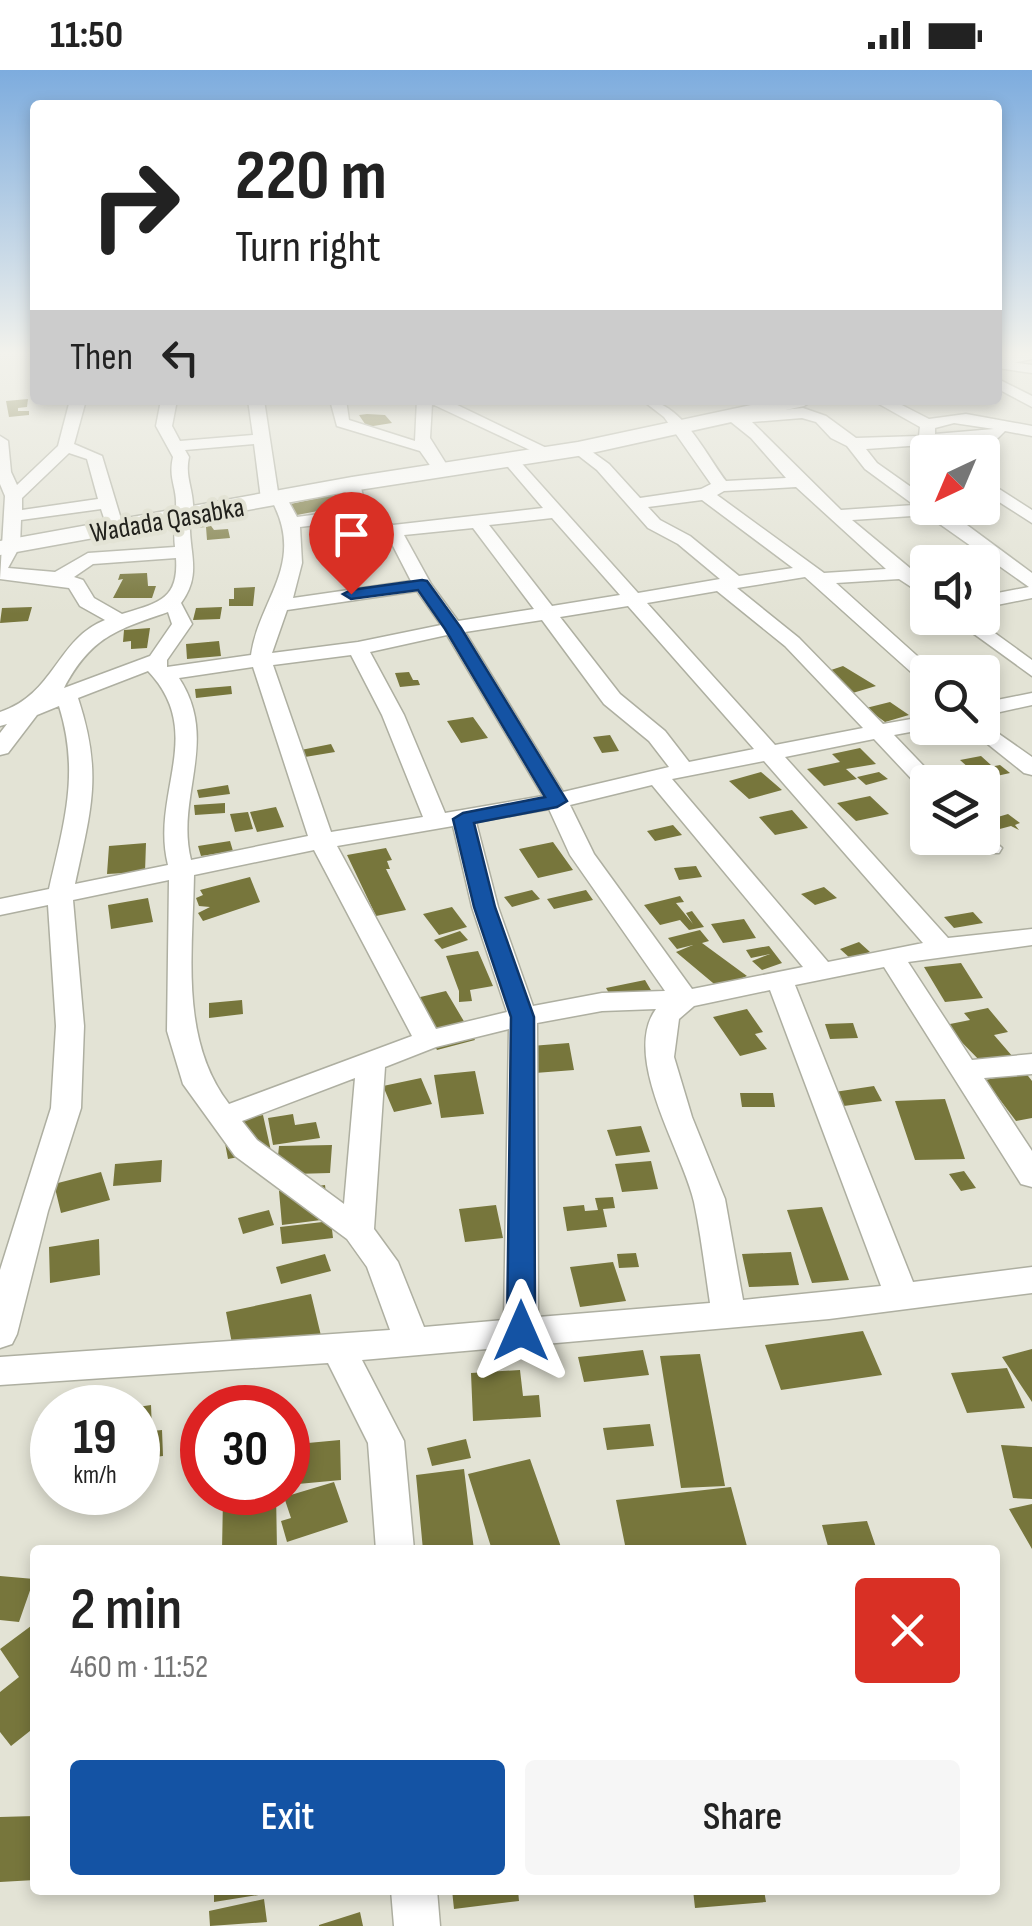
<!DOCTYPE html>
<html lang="en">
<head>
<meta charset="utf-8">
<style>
  :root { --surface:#fff; --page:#f6f6f6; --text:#222; --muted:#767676; --accent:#1453a4 }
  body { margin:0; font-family:"Sofia Sans Condensed",sans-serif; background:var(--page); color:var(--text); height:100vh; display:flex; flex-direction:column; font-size:38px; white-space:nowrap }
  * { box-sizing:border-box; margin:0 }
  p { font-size:32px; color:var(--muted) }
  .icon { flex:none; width:55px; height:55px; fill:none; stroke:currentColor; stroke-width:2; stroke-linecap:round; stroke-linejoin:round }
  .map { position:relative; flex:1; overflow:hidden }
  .sheet { position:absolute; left:30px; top:1475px; width:970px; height:350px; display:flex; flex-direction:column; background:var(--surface); border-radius:10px; box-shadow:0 5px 15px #0003 }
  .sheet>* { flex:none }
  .guide { position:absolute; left:30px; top:30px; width:972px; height:305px; border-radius:10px; box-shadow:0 5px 15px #0003; background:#fff; color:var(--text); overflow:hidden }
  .needle { width:65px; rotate:224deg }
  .buttons { position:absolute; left:910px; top:365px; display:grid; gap:20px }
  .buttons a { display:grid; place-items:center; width:90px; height:90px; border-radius:10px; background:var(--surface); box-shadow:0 5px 15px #0003; font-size:50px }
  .speed { position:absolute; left:30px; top:1315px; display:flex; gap:20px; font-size:50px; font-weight:700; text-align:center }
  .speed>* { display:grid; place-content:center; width:130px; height:130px; border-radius:50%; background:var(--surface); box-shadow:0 5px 15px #0003; line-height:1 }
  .speed small { font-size:25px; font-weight:400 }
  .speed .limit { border:15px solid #d22; background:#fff; color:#111 }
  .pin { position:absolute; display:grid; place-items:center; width:85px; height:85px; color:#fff; margin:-102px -42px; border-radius:50% 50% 50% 0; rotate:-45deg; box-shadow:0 0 10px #0007 }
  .pin .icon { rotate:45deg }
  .me { position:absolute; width:110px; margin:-55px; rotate:0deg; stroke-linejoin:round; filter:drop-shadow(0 0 8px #0008) }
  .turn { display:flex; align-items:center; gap:35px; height:210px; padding:0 40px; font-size:45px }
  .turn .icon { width:130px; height:130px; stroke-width:2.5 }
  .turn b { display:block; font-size:70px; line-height:85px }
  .then { display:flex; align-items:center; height:95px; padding:0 40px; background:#0003; gap:20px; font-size:38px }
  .round { display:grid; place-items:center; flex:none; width:105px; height:105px; border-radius:10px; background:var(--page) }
  .headline { display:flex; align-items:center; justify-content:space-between; height:170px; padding:0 40px }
  h1 { font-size:60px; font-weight:600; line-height:75px }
  .action { display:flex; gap:20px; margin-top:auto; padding:20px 40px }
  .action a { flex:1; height:115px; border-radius:10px; background:var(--accent); color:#fff; font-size:40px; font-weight:600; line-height:115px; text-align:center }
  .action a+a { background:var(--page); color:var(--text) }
  .status { display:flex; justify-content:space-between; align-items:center; height:70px; padding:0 50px; background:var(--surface); direction:ltr }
  .status svg { height:28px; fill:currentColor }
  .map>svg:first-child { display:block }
</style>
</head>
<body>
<div class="status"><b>11:50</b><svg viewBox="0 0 49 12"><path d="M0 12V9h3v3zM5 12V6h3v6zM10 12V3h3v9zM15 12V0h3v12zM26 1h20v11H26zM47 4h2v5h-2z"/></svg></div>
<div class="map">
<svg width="1032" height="1856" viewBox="0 0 1032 1856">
  <rect width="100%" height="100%" fill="#e3e3d5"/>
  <path fill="#77763c" d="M28,329L27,337L18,338V341H29V345L9,347L6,331Z
    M367,344L385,345L392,353L367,357L359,345Z
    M337,424L349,435L297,445L286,435Z
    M209,453L214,460L228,459L230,468L207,470L206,457L194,458V454Z
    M147,503L148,516H156L152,528H113L123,509L118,510L120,504Z
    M255,517L253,536H229V529H234V518Z
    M32,537L28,551L0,553L2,538Z
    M222,537L220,549L193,550L196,538Z
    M150,558L147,578L131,579V571L123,572L124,560Z
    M219,571L221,586L187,589L186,574Z
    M843,596L876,616L846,625L822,603Z
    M409,602L413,610H418L420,615L400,617L395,603Z
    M231,616L232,624L196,628L195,619Z
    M890,632L909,645L885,652L866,638Z
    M473,647L488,668L461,673L447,651Z
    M610,665L619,681L602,683L593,667Z
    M331,674L335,682L305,687L301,680Z
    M860,678L876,694L846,699L857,709L824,716L807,699L840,692L832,684Z
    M981,686L991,695L970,699L960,690Z
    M1000,695L1010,703L979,710L969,701Z
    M761,702L782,720L749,729L729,711Z
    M879,702L888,709L866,715L857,707Z
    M963,702L976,712H944L939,708Z
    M228,715L230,724L199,728L197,720Z
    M870,726L889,744L856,751L837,733Z
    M225,733V743L195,745L194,735Z
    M276,737L284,757L257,762L250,742Z
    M792,740L808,758L775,765L759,747Z
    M248,742L253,759L235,762L230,744Z
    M1008,744L1020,753L1015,755L1019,760L1011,756L996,760L984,751Z
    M673,755L682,765L655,771L647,761Z
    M230,771L233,781L201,786L198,776Z
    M553,772L573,800L538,808L519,779Z
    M146,773L145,802L107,804L109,776Z
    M386,778L392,790L387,791L390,799H386L406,840L376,846L347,785Z
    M696,796L702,807L679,810L674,798Z
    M250,807L260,832L203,851L198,843L210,837L199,836L196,828L203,825L200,820Z
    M824,817L837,828L815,835L801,824Z
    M532,820L540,829L512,837L504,827Z
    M586,820L593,830L554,839L547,829Z
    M680,826L684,832L676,833L693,854L686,843L692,841L704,857L689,860L680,850L660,855L644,835Z
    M148,828L153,852L111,859L108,835Z
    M452,837L467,857L439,865L423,844Z
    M973,842L983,853L954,858L944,847Z
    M744,849L756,868L723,873L711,854Z
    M700,860L709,871L702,873L747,906L719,918L676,882L693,875L677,879L668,868Z
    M460,861L468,870L442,879L434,870Z
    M859,872L870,882L851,889L840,879Z
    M769,876L782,893L762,900L752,891L770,884L751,888L746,880Z
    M478,881L493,916L470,920L472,931L459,932V921L446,886Z
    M961,893L983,928L945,932L924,897Z
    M645,910L655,927L616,935L606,918Z
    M446,921L475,970L437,980L423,954L416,928Z
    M242,930L243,944L209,948V933Z
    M988,938L1008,962L994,965L1013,987L983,994L945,955L970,950L964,943Z
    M747,939L763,962L755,964L767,979L740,986L713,947Z
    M853,953L858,968L830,969L825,954Z
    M569,973L574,1000L535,1003L531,976Z
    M475,1001L484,1044L441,1048L434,1005Z
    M1025,1002L1032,1011V1048L1016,1051L985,1010Z
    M421,1008L432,1034L394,1042L383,1016Z
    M874,1016L882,1031L836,1037L828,1023Z
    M740,1023H773L775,1037H742Z
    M945,1029L965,1089L915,1090L895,1031Z
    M293,1044L295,1055L316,1052L320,1068L273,1075L268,1048Z
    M263,1045L271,1081L228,1089L221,1052Z
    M641,1056L650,1082L616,1086L607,1060Z
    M332,1075L330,1103L258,1105L260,1087L278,1086L279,1076Z
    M162,1090L161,1112L113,1116L115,1094Z
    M651,1091L658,1119L622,1122L615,1094Z
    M964,1101L976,1118L961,1121L949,1104Z
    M101,1102L110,1130L61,1143L54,1114Z
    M325,1115L329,1149L282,1155L279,1121Z
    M613,1127L615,1138L603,1139L607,1157L567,1161L563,1137L584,1135L585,1141L598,1140L595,1128Z
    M496,1135L503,1168L465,1172L459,1139Z
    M822,1137L849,1210L812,1213L787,1140Z
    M269,1140L274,1155L243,1164L238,1148Z
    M331,1151L333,1168L282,1174L280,1157Z
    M99,1169L100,1205L50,1213L49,1177Z
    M791,1182L799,1215L749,1217L742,1184Z
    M636,1183L639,1197L619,1198L617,1184Z
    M325,1184L331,1201L281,1214L276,1197Z
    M613,1192L626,1231L580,1237L570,1197Z
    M311,1224L323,1274L291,1281L288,1267L233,1279L226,1242Z
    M863,1261L882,1305L781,1320L765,1275Z
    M1032,1279V1332L1002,1287Z
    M643,1280L649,1305L584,1312L578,1287Z
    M700,1284L725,1416L681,1418L660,1286Z
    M1007,1298L1025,1338L967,1343L951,1303Z
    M520,1300L523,1326L539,1325L541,1347L473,1351L471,1303Z
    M151,1335L152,1361L162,1360L163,1386L138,1389V1337Z
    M52,1347V1368L38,1371L37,1350Z
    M650,1354L654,1376L607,1380L603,1358Z
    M466,1369L471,1388L432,1396L427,1378Z
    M340,1370L341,1410L298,1414L297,1374Z
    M1001,1375L1032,1377V1429L1013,1428Z
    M530,1389L562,1480H492L468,1404Z
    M464,1399L474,1480H423L416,1405Z
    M334,1412L348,1452L287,1472L281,1451L291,1448L284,1427Z
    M731,1417L748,1480H626L616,1430Z
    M276,1422L277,1480H222L223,1428Z
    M1032,1434V1479L1009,1439Z
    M867,1451L877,1480H829L822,1455Z
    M0,1506L34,1509L19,1552L0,1550Z
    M35,1553V1657L11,1676L0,1662V1622L19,1607L0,1579Z
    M35,1746V1810L0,1812V1747Z
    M214,1820H277V1822L214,1832Z
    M452,1820H518L519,1831L454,1839Z
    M693,1820H764L766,1832L695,1838Z
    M264,1829L267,1852L210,1856L209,1841Z
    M360,1842L363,1856H319V1855Z"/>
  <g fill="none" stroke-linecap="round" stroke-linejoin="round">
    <defs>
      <path id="street" d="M998,290L1032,295V303L998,298Z
        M998,309L1032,326V337L998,319Z
        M70,330H86L74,374L102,386L124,459L121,463H109L101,439L21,450L20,476L8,498L55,502L88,483L175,477C173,462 176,450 176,436C177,417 168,409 173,387L156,356L161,330H177L172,356L180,371L253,365L248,330H264L278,422L284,423L297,447L349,440L344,414L352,409L360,414L366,438L393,455L543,438L502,390L516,387L638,523L720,509L678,474L648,458L597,400L570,379L584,376L609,394L640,428L701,419L711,414L664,347L642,330C681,330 704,382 726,411L786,408L751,368L726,348V342L740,344L803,338L826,346L856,368L919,366L920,357L872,330H892L929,349L966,344L1032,356V366L1005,361L998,368L941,373L951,382H933L923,375L866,379L877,393L928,429V438H944L1032,503V528L982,538V526L1029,517L927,445L852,450L928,513V528L899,509L836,513L935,602H928V613L921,611L805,507L737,518L799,568L883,654L928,646V658H932L894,665L939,712H928V720L920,718L874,669L785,687L948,868L1032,859V875L908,892L972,990L1032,984V1004L984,1008L1032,1081V1117L1021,1114L884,897L795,915L913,1212L1032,1197V1223L829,1249L362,1290L404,1371L414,1480H376L368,1373L328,1293L0,1315V1287L390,1260L367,1197L347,1169L235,1086L183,1014L167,961L169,810L73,830L84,956L81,1038L48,1141L17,1264L12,1274L0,1278V1200L51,1038L56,956L48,835L0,845V829L49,819C64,753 80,703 59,636L37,645L8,683L0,685V663L7,654L0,656V642C54,625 57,569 105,550L80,536L69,518L0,509L5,426L0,414V366L8,371L11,402L17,415L58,376ZM802,348L816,352L831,368L847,376L865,399L914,435L841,440L752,352ZM954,353L994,359L935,364V358ZM254,374L261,429L273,433C305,495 259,529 251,585L167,597V590L192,554L181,533C203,503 188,482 190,449C190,442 194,441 193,434C192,416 185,406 189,387L185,380ZM69,383L87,389L98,429L22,440V428ZM796,417L886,499L824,503L717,425L724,421ZM702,430L793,498L739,506L690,466L660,450L648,437ZM552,448L620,525L552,536L489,455ZM362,449L392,474L411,511L293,528L302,493L300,457ZM473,458L534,539L458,551L431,514L404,465ZM176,488C179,531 156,533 122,544L94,528L83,510L74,507L93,494ZM417,521L441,555L358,572L272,583L287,540ZM717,521L785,576L863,658L775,675L647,533ZM628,536L754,679L689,692L665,661L620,624L560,547ZM168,542L172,554L150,586L64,618C91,567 116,560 168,542ZM542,550L604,634L649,671L669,697L563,722L465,562ZM447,565L543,726L445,743L404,645L370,582ZM351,585L382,645L423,747L331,762L273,595ZM253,597L308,766L191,790C175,727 220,670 179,608ZM148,601C207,663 150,723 168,795L75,814C91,739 103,704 78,628ZM764,691L923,873L828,892L672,709ZM652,715L803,897L692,919L594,784L570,735ZM549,739L570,785L665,921L602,923L533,936L498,837L476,752ZM453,756L472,837L507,942L436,959L337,776ZM314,780L412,966L229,1034C179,969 193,881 194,805ZM770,920L881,1216L743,1230L725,1129L692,1047L674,987L679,949L694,936ZM656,939C621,987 683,1082 694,1132C701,1165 705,1200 710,1233L538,1247L537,953L602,941ZM509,959L504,1250L424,1257L398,1192L374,1159L385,997L436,977ZM355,1008L344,1134L257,1070L242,1051Z
        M330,330H346L349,350L415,371L417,330H447L559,384L545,387L432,334L430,368L450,400L442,405L436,404L420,381L337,356Z
        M982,408L1032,440V453L982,421Z
        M952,548H974L1032,590V606Z
        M1032,623V635L982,646V633Z
        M982,652L1032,687V705L1024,703L974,663L971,658H982Z
        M982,761L1002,778L999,783H981L968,768H982Z
        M391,1820H437L440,1856H394Z"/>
      <path id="secondary" d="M998,284H1032V289L998,296Z
        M775,330H814L804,336L578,386L352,421L0,485V471L352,407L578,372Z"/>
    </defs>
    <use href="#street" stroke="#aeafa1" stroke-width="3"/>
    <use href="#secondary" stroke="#aeafa1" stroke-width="3"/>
    <use href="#street" fill="#fff" fill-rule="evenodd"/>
    <use href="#secondary" fill="#fff" fill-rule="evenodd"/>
  </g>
  <linearGradient id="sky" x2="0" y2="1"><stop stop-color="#7dacde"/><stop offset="0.52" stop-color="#f2f2ec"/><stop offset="1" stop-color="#f2f2ec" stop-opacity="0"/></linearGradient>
  <rect width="1032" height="544" fill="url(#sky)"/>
  <path fill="#1453a4" stroke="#0d366b" stroke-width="2.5" d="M422,510L427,511L461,558L567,731L557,737L474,753L495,837L534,947L535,1261L531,1269L521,1272L511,1269L507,1261L511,947L474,837L453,749L463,743L545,727L445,559L418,520L351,529L343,524L351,520Z"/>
  <g text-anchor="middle" stroke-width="9" stroke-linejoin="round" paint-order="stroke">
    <g font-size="28" fill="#22221d" stroke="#e3e3d5">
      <text transform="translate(167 449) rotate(-10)" y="10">Wadada Qasabka</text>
    </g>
  </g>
</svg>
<div class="buttons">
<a><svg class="needle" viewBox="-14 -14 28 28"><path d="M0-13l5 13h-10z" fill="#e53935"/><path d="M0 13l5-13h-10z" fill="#767676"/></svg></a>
<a><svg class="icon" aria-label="sound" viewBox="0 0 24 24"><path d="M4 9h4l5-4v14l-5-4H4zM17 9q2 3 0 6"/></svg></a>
<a><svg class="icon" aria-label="search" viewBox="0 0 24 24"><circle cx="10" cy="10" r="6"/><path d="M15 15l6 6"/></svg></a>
<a><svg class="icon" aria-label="layers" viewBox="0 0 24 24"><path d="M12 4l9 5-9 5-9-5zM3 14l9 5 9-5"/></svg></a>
</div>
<div class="speed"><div>19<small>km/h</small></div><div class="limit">30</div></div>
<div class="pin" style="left:351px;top:524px;background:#d93025"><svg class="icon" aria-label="arrive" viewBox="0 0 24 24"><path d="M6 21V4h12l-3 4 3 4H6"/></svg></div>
<svg class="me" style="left:521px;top:1261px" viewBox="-20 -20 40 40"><path d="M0-17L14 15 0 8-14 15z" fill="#1453a4" stroke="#fff" stroke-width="4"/></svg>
<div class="guide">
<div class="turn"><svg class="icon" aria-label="right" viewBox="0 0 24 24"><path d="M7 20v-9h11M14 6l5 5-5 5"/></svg><div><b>220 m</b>Turn right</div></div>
<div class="then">Then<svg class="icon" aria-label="left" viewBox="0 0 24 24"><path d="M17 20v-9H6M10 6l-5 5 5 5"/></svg></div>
</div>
<section class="sheet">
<div class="headline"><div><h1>2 min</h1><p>460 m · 11:52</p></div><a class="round" style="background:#d93025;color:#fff"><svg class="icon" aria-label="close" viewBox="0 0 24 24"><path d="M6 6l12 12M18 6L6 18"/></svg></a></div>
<div class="action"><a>Exit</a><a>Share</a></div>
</section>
</div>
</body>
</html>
